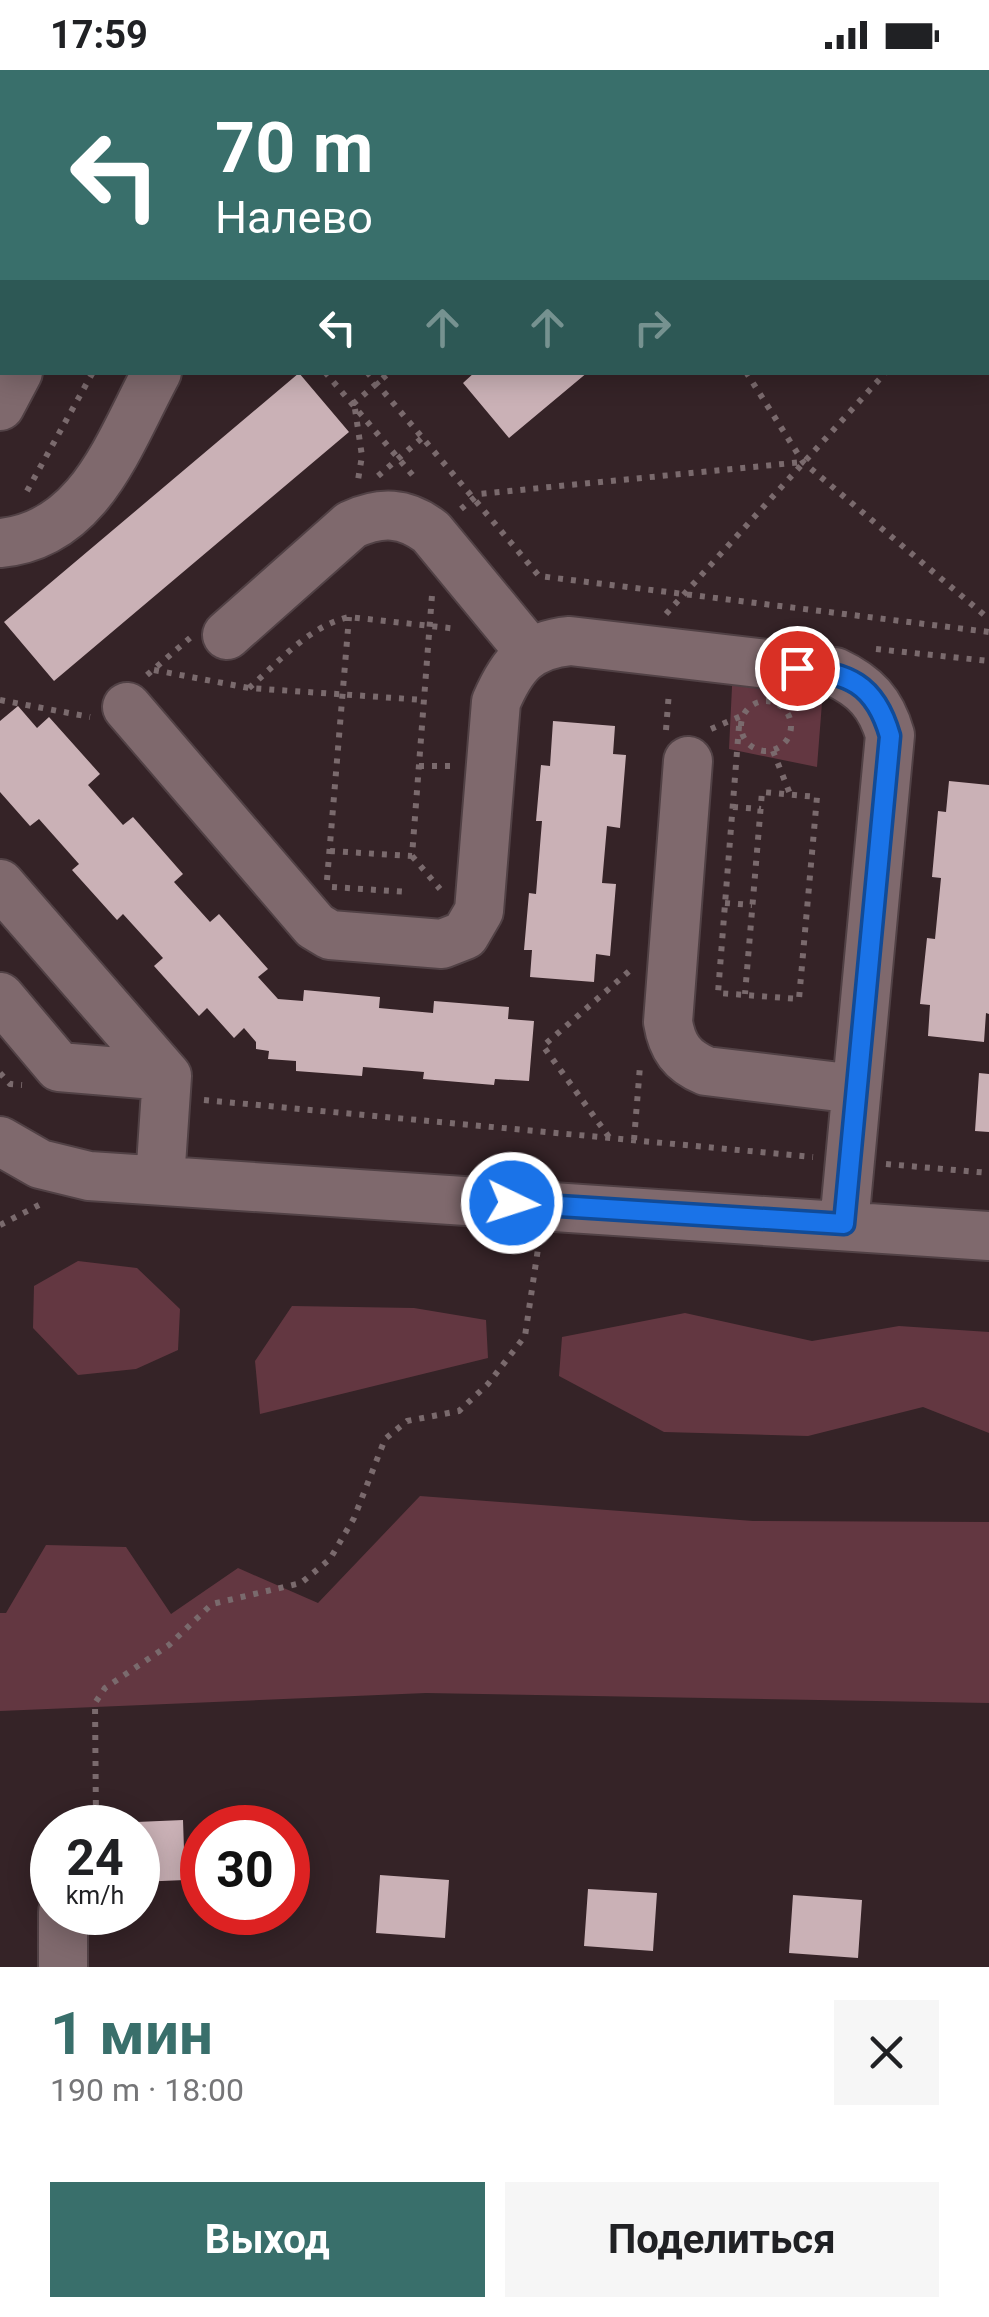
<!DOCTYPE html>
<html lang="ru">
<head>
<meta charset="utf-8">
<style>
  :root { --surface:#fff; --page:#f6f6f6; --text:#202124; --muted:#757577; --accent:#396f6b }
  body { margin:0; font-family:Roboto,sans-serif; background:var(--page); color:var(--text); height:100vh; display:flex; flex-direction:column; font-size:38px; white-space:nowrap }
  * { box-sizing:border-box; margin:0 }
  p { font-size:32px; color:var(--muted) }
  .icon { flex:none; width:55px; height:55px; fill:none; stroke:currentColor; stroke-width:2; stroke-linecap:round; stroke-linejoin:round }
  .map { position:relative; height:1897px; overflow:hidden }
  .panel { display:flex; flex-direction:column; background:var(--surface); flex:1 }
  .panel>* { flex:none }
  .top-card { position:absolute; left:0px; top:0px; width:990px; height:305px; box-shadow:0 5px 25px #0003; background:#396f6b; color:#fff; overflow:hidden }
  .speed { position:absolute; left:30px; top:1735px; display:flex; gap:20px; font-size:50px; font-weight:700; text-align:center }
  .speed>* { display:grid; place-content:center; width:130px; height:130px; border-radius:50%; background:var(--surface); box-shadow:0 5px 25px #0003; line-height:1 }
  .speed small { font-size:25px; font-weight:400 }
  .speed .limit { border:15px solid #d22; background:#fff; color:#111 }
  .pin { position:absolute; display:grid; place-items:center; width:85px; height:85px; color:#fff; margin:-42px; border:5px solid #fff; border-radius:50%; box-shadow:0 2px 10px #0007 }
  .me { position:absolute; width:110px; margin:-55px; rotate:94deg; stroke-linejoin:round; filter:drop-shadow(0 0 8px #0008) }
  .turn { display:flex; align-items:center; gap:35px; height:210px; padding:0 50px; font-size:45px }
  .turn .icon { width:130px; height:130px; stroke-width:2.5 }
  .turn b { display:block; font-size:70px; line-height:85px }
  .lanes { display:flex; align-items:center; height:95px; padding:0 50px; background:#0003; justify-content:center; gap:50px; direction:ltr }
  .lanes .off { opacity:.35 }
  .round { display:grid; place-items:center; flex:none; width:105px; height:105px; border-radius:0px; background:var(--page) }
  .head { display:flex; align-items:center; justify-content:space-between; height:170px; padding:0 50px }
  h1 { font-size:60px; font-weight:700; line-height:75px; color:var(--accent) }
  .button { display:flex; gap:20px; margin-top:auto; padding:20px 50px }
  .button a { flex:1; height:115px; border-radius:0px; background:var(--accent); color:#fff; font-size:40px; font-weight:700; line-height:115px; text-align:center }
  .button a+a { background:var(--page); color:var(--text) }
  .status { display:flex; justify-content:space-between; align-items:center; height:70px; padding:0 50px; background:var(--surface); direction:ltr }
  .status svg { height:28px; fill:currentColor }
  .map>svg:first-child { display:block }
</style>
</head>
<body>
<div class="status"><b>17:59</b><svg viewBox="0 0 49 12"><path d="M0 12V9h3v3zM5 12V6h3v6zM10 12V3h3v9zM15 12V0h3v12zM26 1h20v11H26zM47 4h2v5h-2z"/></svg></div>
<div class="map">
<svg width="989" height="1897" viewBox="0 0 989 1897">
  <rect width="100%" height="100%" fill="#352327"/>
  <path fill="#633741" d="M733,596L824,607L817,697L729,679Z
    M78,1191L137,1198L180,1239L178,1280L136,1299L78,1305L33,1258L34,1216Z
    M292,1236L414,1238L486,1250L488,1288L260,1344L255,1291Z
    M685,1243L812,1271L899,1256L989,1262V1363L923,1337L808,1366L664,1362L559,1306L562,1267Z
    M420,1426L753,1451L989,1452V1633L426,1623L0,1641V1543H6L46,1475L126,1477L171,1544L238,1498L318,1533Z"/>
  <path fill="#cab1b6" d="M475,302H588L509,368L463,313Z
    M299,303L349,362L54,611L4,552Z
    M18,636L37,658L49,647L100,704L88,715L123,755L133,747L183,804L174,812L210,852L219,844L268,899L258,907L278,929L303,931L304,920L380,927L379,938L433,943L434,931L509,937L508,949L534,951L529,1011L495,1009L494,1015L423,1009L424,1002L363,997L362,1006L296,1001V991L268,989L269,981L256,979V972L244,958L234,968L207,938L199,946L154,896L163,888L123,844L117,850L72,800L79,794L39,749L30,756L0,722V651Z
    M553,651L615,656L613,684L626,685L620,758L607,756L602,813L616,814L610,886L596,884L594,912L530,907L532,880H524L529,823L536,824L542,751H536L541,695L550,696Z
    M949,711L989,715V944L986,943L984,972L928,966L930,935L920,934L927,868L935,869L941,808L932,807L938,741L946,742Z
    M979,1003L989,1004V1062L975,1061Z
    M183,1750L185,1810L138,1812V1758H114L113,1753Z
    M380,1805L449,1810L445,1868L376,1863Z
    M588,1819L657,1823L653,1881L584,1876Z
    M793,1825L862,1830L858,1888L789,1883Z"/>
  <g fill="none" stroke-linecap="round" stroke-linejoin="round">
    <defs>
      <path id="minor" d="M511,0L513,2
        M944,0L946,2
        M122,2V0
        M721,2L724,0
        M988,52L989,54
        M0,336L18,302
        M0,473C90,465 119,372 157,302
        M227,565L351,455C381,441 405,442 431,462L530,582
        M127,637L315,856L330,865L442,874L465,865L479,841L496,632C512,595 527,575 570,571L835,602C865,616 881,633 890,665L844,1154
        M688,691L668,952C672,977 682,991 706,1001L856,1019
        M0,814L167,1006L160,1110
        M0,927L59,997L167,1006
        M0,1071L40,1094L89,1106L989,1166
        M63,1842V1897"/>
    </defs>
    <use href="#minor" stroke="#514145" stroke-width="52"/>
    <path stroke="#7a6a6d" stroke-width="6" stroke-dasharray="5 8" stroke-linecap="butt" d="M248,0L250,2
      M176,2L177,0
      M565,2L568,0
      M653,2L654,0
      M988,116H989
      M988,164L989,162
      M0,255L2,250
      M325,302L415,408
      M367,302L539,506L989,562
      M746,302L803,392L989,549
      M353,334L390,302
      M355,339L362,386L358,410
      M378,406L422,368
      M27,421L93,302
      M461,439L479,424L803,392
      M666,544L886,302
      M876,579L989,591
      M154,600L249,618L424,630
      M147,605L190,568
      M249,618C280,591 309,556 349,547L458,559
      M0,630L90,647
      M741 656a25 25 0 1 1 50 0a25 25 0 1 1-50 0Z
      M739,656L718,923L799,929L817,727L762,722L745,924
      M711,659L741,646
      M666,660L669,622
      M773,681L790,724
      M419,696H453
      M733,737L761,739
      M330,781L412,786L432,525
      M412,786L440,819
      M327,810L349,547
      M332,817L408,822
      M725,833L752,835
      M0,1003L10,1014L22,1015
      M204,1030L813,1087
      M609,1067L543,976L634,897
      M634,1070L640,996
      M886,1094L989,1103
      M0,1155L39,1135
      M74,1758L96,1751L95,1633L105,1618L169,1575L212,1534L301,1513L330,1489L354,1448L385,1369L407,1351L459,1341L488,1314L525,1266L539,1172"/>
    <use href="#minor" stroke="#7f696d" stroke-width="48"/>
  </g>
  <g fill="none" stroke-linecap="round" stroke-linejoin="round">
    <defs>
      <path id="route" d="M512,1133L844,1154L890,666C875,613 848,603 797,598"/>
    </defs>
    <use href="#route" stroke="#114b97" stroke-width="25"/>
    <use href="#route" stroke="#1a73e8" stroke-width="18"/>
  </g>
</svg>
<div class="speed"><div>24<small>km/h</small></div><div class="limit">30</div></div>
<div class="pin" style="left:797px;top:598px;background:#d93025"><svg class="icon" aria-label="arrive" viewBox="0 0 24 24"><path d="M6 21V4h12l-3 4 3 4H6"/></svg></div>
<svg class="me" style="left:512px;top:1133px" viewBox="-20 -20 40 40"><circle r="17" fill="#1a73e8" stroke="#fff" stroke-width="3"/><path d="M0-11L8 9 0 5-8 9z" fill="#fff"/></svg>
<div class="top-card">
<div class="turn"><svg class="icon" aria-label="left" viewBox="0 0 24 24"><path d="M17 20v-9H6M10 6l-5 5 5 5"/></svg><div><b>70 m</b>Налево</div></div>
<div class="lanes"><svg class="icon" aria-label="left" viewBox="0 0 24 24"><path d="M17 20v-9H6M10 6l-5 5 5 5"/></svg><svg class="icon off" aria-label="ahead" viewBox="0 0 24 24"><path d="M12 20V5M6 11l6-6 6 6"/></svg><svg class="icon off" aria-label="ahead" viewBox="0 0 24 24"><path d="M12 20V5M6 11l6-6 6 6"/></svg><svg class="icon off" aria-label="right" viewBox="0 0 24 24"><path d="M7 20v-9h11M14 6l5 5-5 5"/></svg></div>
</div>
</div>
<section class="panel">
<div class="head"><div><h1>1 мин</h1><p>190 m · 18:00</p></div><a class="round"><svg class="icon" aria-label="close" viewBox="0 0 24 24"><path d="M6 6l12 12M18 6L6 18"/></svg></a></div>
<div class="button"><a>Выход</a><a>Поделиться</a></div>
</section>
</body>
</html>
